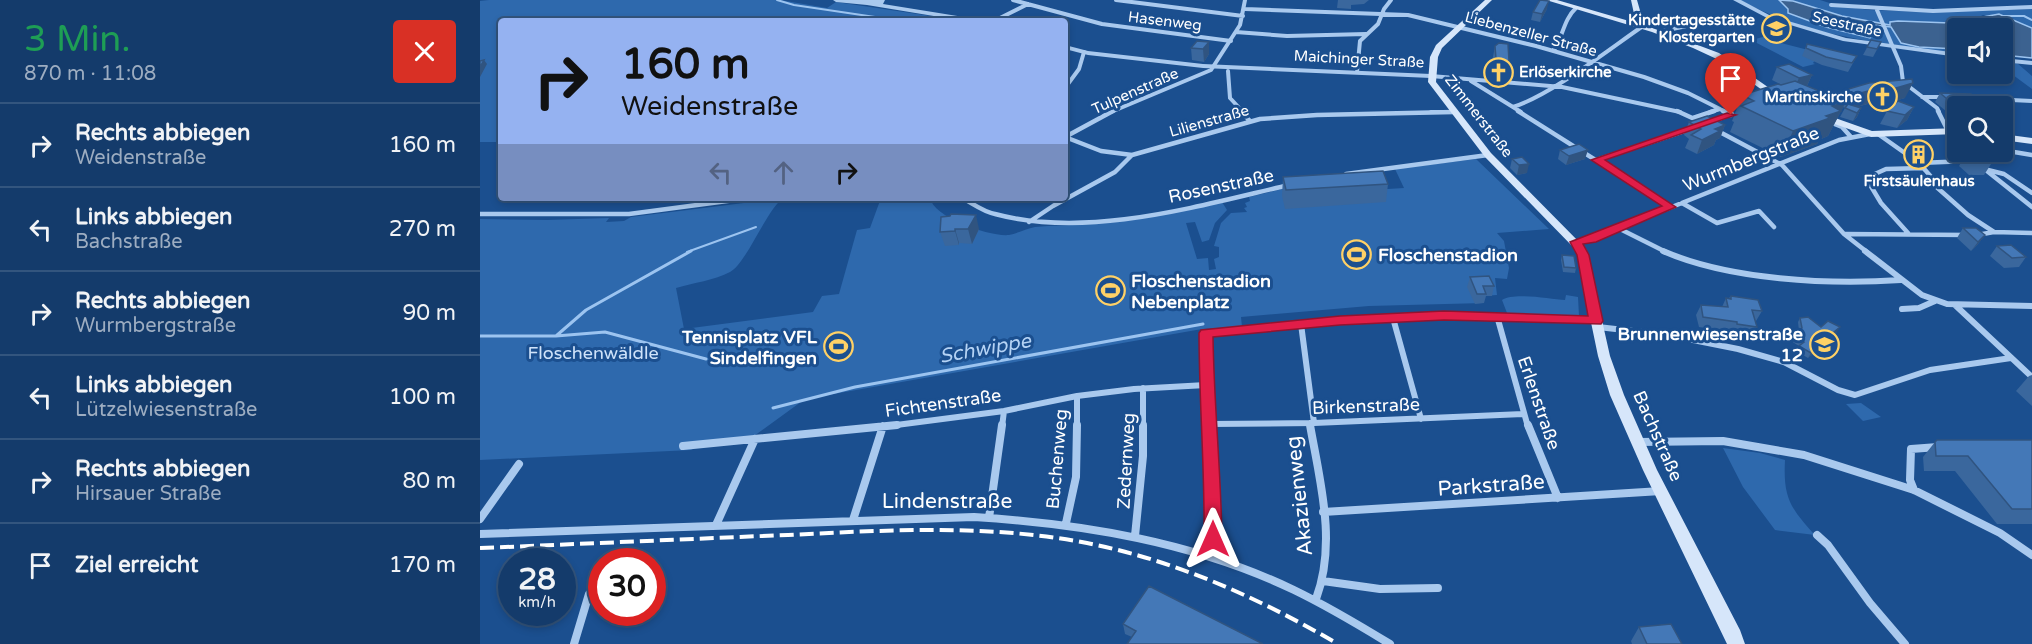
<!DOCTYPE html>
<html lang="de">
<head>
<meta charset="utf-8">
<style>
  :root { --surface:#143b6b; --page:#1d4271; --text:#f1f3f6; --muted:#9dadc1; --line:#33557e }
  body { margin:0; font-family:"Varela Round",sans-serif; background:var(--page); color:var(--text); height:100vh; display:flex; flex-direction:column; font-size:22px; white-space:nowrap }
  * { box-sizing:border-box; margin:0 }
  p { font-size:20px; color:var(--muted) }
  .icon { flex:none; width:33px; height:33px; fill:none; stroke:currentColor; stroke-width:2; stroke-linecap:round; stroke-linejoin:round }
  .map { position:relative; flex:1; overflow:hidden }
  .drawer { display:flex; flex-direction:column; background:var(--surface); width:480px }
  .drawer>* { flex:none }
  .guide { position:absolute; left:18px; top:18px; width:570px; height:183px; border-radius:6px; box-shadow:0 3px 9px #0003,0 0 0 2px var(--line); background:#95b2f1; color:#111; overflow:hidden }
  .fabs { position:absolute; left:1467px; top:18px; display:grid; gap:12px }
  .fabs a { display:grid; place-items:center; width:66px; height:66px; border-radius:6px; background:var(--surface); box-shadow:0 3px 9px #0003,0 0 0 2px var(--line); font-size:30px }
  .speed { position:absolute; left:18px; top:548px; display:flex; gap:12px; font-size:30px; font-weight:700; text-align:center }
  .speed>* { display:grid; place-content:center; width:78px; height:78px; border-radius:50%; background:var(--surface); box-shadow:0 3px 9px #0003,0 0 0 2px var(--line); line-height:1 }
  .speed small { font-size:15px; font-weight:400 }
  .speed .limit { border:9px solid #d22; background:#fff; color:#111 }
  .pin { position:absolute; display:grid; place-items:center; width:51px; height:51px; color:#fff; margin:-62px -26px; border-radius:50% 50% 50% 0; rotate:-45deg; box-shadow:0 0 6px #0007 }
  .pin .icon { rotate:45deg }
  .me { position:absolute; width:66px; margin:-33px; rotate:0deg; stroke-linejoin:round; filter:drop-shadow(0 0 4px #0008) }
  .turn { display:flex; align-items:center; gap:21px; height:126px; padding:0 24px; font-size:27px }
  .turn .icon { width:78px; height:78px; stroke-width:2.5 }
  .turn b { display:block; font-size:42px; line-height:51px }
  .lanes { display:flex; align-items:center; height:57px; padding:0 24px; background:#0003; justify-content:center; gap:30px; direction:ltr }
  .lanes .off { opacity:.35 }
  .round { display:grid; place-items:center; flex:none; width:63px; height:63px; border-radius:6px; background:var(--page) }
  .headline { display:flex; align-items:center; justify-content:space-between; height:102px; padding:0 24px }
  h1 { font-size:36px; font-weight:600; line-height:45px; color:#1e9e55 }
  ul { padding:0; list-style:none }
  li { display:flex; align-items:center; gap:18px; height:84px; padding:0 24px; border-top:2px solid var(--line) }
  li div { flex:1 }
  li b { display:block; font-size:22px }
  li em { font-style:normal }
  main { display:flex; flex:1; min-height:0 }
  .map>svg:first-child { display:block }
</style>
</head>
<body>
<main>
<section class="drawer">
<div class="headline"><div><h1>3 Min.</h1><p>870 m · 11:08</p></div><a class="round" style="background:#d93025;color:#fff"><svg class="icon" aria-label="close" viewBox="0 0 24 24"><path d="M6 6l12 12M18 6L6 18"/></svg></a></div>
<ul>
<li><svg class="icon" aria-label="right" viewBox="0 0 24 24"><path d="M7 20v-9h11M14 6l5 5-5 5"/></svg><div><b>Rechts abbiegen</b><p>Weidenstraße</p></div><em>160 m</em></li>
<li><svg class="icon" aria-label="left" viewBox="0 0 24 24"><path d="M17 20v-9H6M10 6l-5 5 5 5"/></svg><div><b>Links abbiegen</b><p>Bachstraße</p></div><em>270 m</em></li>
<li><svg class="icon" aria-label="right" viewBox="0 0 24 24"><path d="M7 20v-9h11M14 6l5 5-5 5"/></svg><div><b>Rechts abbiegen</b><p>Wurmbergstraße</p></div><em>90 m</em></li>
<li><svg class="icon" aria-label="left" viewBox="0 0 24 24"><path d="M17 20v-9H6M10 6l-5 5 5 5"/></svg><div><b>Links abbiegen</b><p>Lützelwiesenstraße</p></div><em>100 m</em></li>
<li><svg class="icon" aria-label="right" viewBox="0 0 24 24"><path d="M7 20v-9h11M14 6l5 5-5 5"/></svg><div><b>Rechts abbiegen</b><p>Hirsauer Straße</p></div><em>80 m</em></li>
<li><svg class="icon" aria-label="arrive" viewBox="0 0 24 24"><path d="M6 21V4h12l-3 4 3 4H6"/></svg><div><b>Ziel erreicht</b></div><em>170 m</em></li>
</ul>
</section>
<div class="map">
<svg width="1552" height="644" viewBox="0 0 1552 644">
  <rect width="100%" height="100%" fill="#1b4f8f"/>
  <path fill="#2e69ad" d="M9,0H300L347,8L356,2L485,21H21V142H0V1Z
    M1260,0H1299L1308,9L1309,13L1346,27L1390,38L1393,25L1412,27L1421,43L1439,47L1477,49V54C1403,43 1328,37 1260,0Z
    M1304,0H1340L1356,5L1389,10L1451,12L1552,9V28L1503,15L1495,19L1470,23L1418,21H1412L1410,25L1362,16Z
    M1287,36L1301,43L1340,53L1333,63L1335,64L1323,67L1271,40Z
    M1523,62L1537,63L1552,76V89L1533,75L1509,77L1482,74H1522Z
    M996,159L1069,229L1017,233L1024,241L1029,268L1027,279L1015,278L1017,295L1001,296L1004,303L889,306L761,317L762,327L722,329L325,399L274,436L219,445L211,450L0,460V219L67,220L129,218L126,222L144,221L151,217L304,198C288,206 267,263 250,272C235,280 213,283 196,288L204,329L333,312L342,296L359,294L377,230L390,228L401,198H450C454,218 510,237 529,235C538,233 546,229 555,227C572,225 589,226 606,224C651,219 697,212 742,202L747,210L735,223L729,240L722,242L715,222L706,223L717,259L728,258L729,270L736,269L734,259L739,257V247L734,246L741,223L751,213L767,212L764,208L767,207L765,203L770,201L769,197L837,181L843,193L924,188L915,169Z
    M1086,295L1098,297L1099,316L1027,313L1022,300C1034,292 1070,299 1085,300Z
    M1381,403L1401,417L1383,421L1366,404Z
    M1243,448L1280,453L1305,460C1303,497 1310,508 1335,535L1295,530L1263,487Z"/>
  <path fill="#3c6290" stroke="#9cc4f0" stroke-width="1.5" d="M1299,0L1313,1L1362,16L1410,25V22L1418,21L1470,23L1519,14L1552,28V58L1523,55L1522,28H1478L1477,49L1439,47L1421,43L1411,27L1393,25L1394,32L1390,38L1346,27L1308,13V9Z"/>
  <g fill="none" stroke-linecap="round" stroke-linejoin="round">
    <path stroke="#9cc4f0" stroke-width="2" d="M297,0L314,5L422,21
      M1522,16H1544L1552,20
      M207,252L276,227"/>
    <path stroke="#9cc4f0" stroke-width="3" d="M211,251L106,310L76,336L125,332L226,359
      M0,336H76
      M293,408L375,387L723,324"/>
    <path stroke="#a9c9ee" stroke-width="4" d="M533,0L622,24L751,41
      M636,0L763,16
      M1351,5L1453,11L1552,7
      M765,9L928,15L1056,46L1164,77L1208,93L1246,112
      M1397,10L1421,66L1423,82L1457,108L1459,112
      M514,21L548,4
      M756,32L807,36L886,34
      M1179,32L1229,21
      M1073,51C1083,38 1083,20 1096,8
      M748,71L750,98L763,112
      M877,72L880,41L898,24L904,9L911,0
      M951,76L1082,87L1200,112
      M991,81L1041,112
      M585,88L599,69L604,52
      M1442,97H1465
      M1490,98L1552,101
      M1033,107C1071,95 1128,50 1163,26
      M631,112L731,70L760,25L765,0
      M951,112H974
      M1230,112L1240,109"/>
    <path stroke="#a9c9ee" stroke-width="4.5" d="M761,111L769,120
      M1038,111L1190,207
      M1197,111L1221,122
      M1243,111L1251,115
      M1458,111L1468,131
      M1213,118L1234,111
      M1347,121L1362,127L1371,137
      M1228,123L1252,114
      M1236,130L1302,165L1364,234L1387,252
      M1398,134L1439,163L1453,179L1452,183L1488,215L1514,232
      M585,137L633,111
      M585,137L621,151L652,155
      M1522,150L1552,155
      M1117,160L1213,128
      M1439,163L1488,161
      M1502,167L1552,207
      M1504,169L1524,174L1552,193
      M866,174L1008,155
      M482,198C492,203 503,212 515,214C608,239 718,206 809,185
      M1202,203L1237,223L1279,211L1294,227
      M0,214H149L270,198
      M549,222L573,206L635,172L652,155L780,119L837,115L974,112
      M1138,228L1186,252
      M1428,233L1401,203L1386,178L1406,169L1444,168
      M1365,234L1487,235
      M1497,235L1514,232L1552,233
      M1096,242L1112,239L1359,140L1390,134"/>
    <path stroke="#a9c9ee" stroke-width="6" d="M1183,251C1249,280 1349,285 1421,280
      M1385,251L1442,295L1467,304L1552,306
      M1475,305L1552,377
      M1422,309L1439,308L1455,301
      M1017,316L1048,427
      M913,318L941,419
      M821,324L834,423
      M1118,327L1188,335L1258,349L1304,362L1358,390L1375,395L1450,370L1531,358
      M663,388V427
      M597,396V427
      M830,423L831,427
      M730,424L834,423L1043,414
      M401,427L524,411L597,396L654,389L726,385
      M522,427L524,411
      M730,427L726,333L859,321L964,315L1116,321"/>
    <path stroke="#a9c9ee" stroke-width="8" d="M729,425L735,502L730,556
      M830,425C840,482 857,543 836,599
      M1048,425L1078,498
      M1158,442L1243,441L1324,455L1434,490L1520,533L1552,555
      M203,446L417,425
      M1434,490L1430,480L1431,449L1458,447
      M843,512L1181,491
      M509,518L522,425
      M0,519L39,464
      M373,520L403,426
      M586,523L596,477L597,425
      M236,525L275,439
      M0,534L494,517C604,524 714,542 814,590C847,606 879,625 910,644
      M1337,535L1348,545L1390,603L1425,644
      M655,536L663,456V425
      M843,581L900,589L958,588
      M94,644L109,594"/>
    <path fill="#a9c9ee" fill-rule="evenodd" d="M353,0H405L403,4L496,19L499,21H484L387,5L356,2Z
      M1253,0H1261L1291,16L1366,38L1478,53V57L1363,41L1287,18Z
      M585,45L608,51L723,64L951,74L955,76L951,78L723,68L608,55L585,49Z
      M1522,58L1552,61V65L1522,62Z"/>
    <path fill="#d6e6fa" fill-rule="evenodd" d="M1005,0H1012L962,48L958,57L956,82L1011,153L1106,249L1130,356L1144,395L1177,470L1260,630L1265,644H1247L1163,470L1130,395L1118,356L1096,250L1005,157L948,82L950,57L956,45Z
      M1066,0H1077L1156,23L1151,0H1157L1163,21L1167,26L1239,53L1302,97L1295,99L1241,61L1213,48L1172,32Z
      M1341,113L1392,131L1478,128V134L1391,137L1338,118L1337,116Z
      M1522,134L1552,138V144L1522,140Z"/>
    <path stroke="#fff" stroke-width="4" stroke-dasharray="14 6" stroke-linecap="butt" d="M0,548C103,544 205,539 308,535C408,530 508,524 607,543C697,561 779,598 858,644"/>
  </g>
  <path fill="#3a679d" d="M858,0H889L884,4L871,5V9L857,8Z
    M1067,9L1060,22L1051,20L1053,12Z
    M1391,40L1401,42L1393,57L1383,55Z
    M729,42V54L724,62L712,60L711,48Z
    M1327,44L1377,56L1368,72L1342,65L1322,56Z
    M1015,46L1029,61L1025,77L1012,75V62Z
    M1297,67L1332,75L1327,86L1360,99L1365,90L1389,83L1425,98L1398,106L1391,103L1377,107L1381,108L1377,117L1373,121L1360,117L1365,108L1363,107L1348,136L1339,140L1337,144L1301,157L1250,132L1254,122L1252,121L1262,95L1302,85L1292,80Z
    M1460,93L1497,99L1493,106H1478V121L1455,102Z
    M1434,107L1427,120L1417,128L1400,124L1407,111Z
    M1209,122L1245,125L1240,138L1236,140L1234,145L1217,154L1205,148L1209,139L1204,135Z
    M1080,150L1105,159L1086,165L1078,159Z
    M1487,152L1513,161L1504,175H1489L1479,166Z
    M1032,159L1047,173L1037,175L1030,168Z
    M803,177L908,184L906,202L805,209L802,196Z
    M461,217L499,229L492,244L479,243V245L465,246L460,232Z
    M1483,228L1505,235L1498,244L1491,251L1477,238Z
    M1517,246L1546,257L1539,267L1524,268L1510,256Z
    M1082,255L1096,268L1095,273L1083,272L1081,260Z
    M990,277L1014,286L1012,296H1006L1004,303L995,304L987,287Z
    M1251,296L1282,311L1276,321H1275L1277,327L1272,337L1252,334V332L1219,327L1216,315L1221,305L1242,307L1246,298H1249Z
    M1320,318L1341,327L1357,332L1351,337L1353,345L1344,352L1339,349L1328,358L1316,351L1319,346L1311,341L1313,336L1319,331L1318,322Z
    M1552,375V406L1536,391L1549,376Z
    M1552,440V524H1517L1475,471H1444L1443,457L1455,442Z
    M643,624L783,644L652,637L645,634Z
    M1159,627L1202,644H1152L1151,641Z"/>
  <path fill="#305480" d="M1069,1L1067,9L1060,22L1062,14Z
    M729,42V54L724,62L723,49Z
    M4,60L7,64L0,77V67Z
    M1332,75L1326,88L1313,91L1319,78Z
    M1433,83L1425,98L1398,106L1406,91Z
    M1399,88L1391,103L1369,109L1377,94Z
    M1366,102L1348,136L1339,140L1337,144L1301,157L1313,131L1352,106Z
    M1434,107L1427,120L1417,128L1425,115Z
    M1381,108L1377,117L1373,121L1377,113Z
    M1245,125L1240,138L1236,140L1234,145L1217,154L1222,140L1235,129Z
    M1108,150L1105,159L1086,165L1089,156Z
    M1049,164L1047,173L1037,175L1039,165Z
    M496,215L499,229L492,244L488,229Z
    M475,229L479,243V245L475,231Z
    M1505,235L1498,244L1491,251L1498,242Z
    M1360,327L1357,332L1346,341L1349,336Z
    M1357,340L1353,345L1344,352L1347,347Z
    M1342,344L1339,349L1328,358L1331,353Z"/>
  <path fill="#4478b7" stroke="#305480" stroke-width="1.5" d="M1060,0L1069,1L1062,14L1053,12Z
    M1391,40L1401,42L1397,49L1387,47Z
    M717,41L729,42L723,49L711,48Z
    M1019,43L1028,44L1029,61L1016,59L1015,46Z
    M1327,44L1377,56L1372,63L1346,57L1326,48Z
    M4,60L0,67V61Z
    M1309,64L1332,75L1319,78L1297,67Z
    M1432,79L1433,83L1406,91L1399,88L1377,94L1365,90L1389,83Z
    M1315,81L1366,102L1352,106L1361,111L1346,116L1350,118L1313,131L1261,106L1274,101L1262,95L1298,84L1301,85Z
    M1460,93L1491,94L1497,99H1484L1489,106H1478V108Z
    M1418,101L1434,107L1425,115L1407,111Z
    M1368,104L1381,108L1377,113L1365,108Z
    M1227,116L1245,125L1235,129L1240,131L1222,140L1211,135L1221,129L1209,122Z
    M1099,144L1108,150L1089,156L1080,150Z
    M1487,152H1501L1513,161H1498Z
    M1042,157L1049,164L1039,165L1032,159Z
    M903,171L908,184L806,190L803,177Z
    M471,214L496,215L488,229H475V231L460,232L461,217L470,216Z
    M1483,228H1496L1505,235L1498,242Z
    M1531,245L1546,257L1532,258L1517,246Z
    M1082,255L1094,256L1096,268L1084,267Z
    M1009,276L1014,286H1003L1006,294H997L990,277Z
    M1251,296L1278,300L1282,311L1272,310L1277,327L1257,324V322L1223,317L1221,305L1248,307L1246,298L1251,299Z
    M1328,317L1341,327L1348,321L1360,327L1349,336L1357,340L1347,347L1342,344L1331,353L1319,346L1324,342L1313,336L1322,328L1320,318Z
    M1457,440H1552V509H1532L1488,456H1456L1455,442Z
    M669,586L783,644H647L656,631L643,624Z
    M1191,624L1202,644H1167L1159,627Z"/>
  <path fill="#e11d48" stroke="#92132f" stroke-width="1.5" d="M1247,113L1256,115L1125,160L1196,207L1116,242L1103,244L1109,255L1123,321L1121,324L964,320L860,325L733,337C734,405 741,471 742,539L739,544L733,546L727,544L724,539C725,470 719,402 719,333L721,330L860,316L964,311L1108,316L1097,255L1090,242L1182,206L1111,160Z"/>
  <defs>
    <symbol id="school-ring" viewBox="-11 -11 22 22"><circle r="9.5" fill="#1b4f8f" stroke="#ffd166" stroke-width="1.5"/><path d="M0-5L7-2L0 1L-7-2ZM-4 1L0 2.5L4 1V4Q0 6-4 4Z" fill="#ffd166"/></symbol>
    <symbol id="church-ring" viewBox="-11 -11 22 22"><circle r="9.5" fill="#1b4f8f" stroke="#ffd166" stroke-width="1.5"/><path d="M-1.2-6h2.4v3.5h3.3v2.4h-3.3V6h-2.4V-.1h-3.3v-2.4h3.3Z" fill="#ffd166"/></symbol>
    <symbol id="building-ring" viewBox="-11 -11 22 22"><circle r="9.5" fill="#1b4f8f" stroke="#ffd166" stroke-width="1.5"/><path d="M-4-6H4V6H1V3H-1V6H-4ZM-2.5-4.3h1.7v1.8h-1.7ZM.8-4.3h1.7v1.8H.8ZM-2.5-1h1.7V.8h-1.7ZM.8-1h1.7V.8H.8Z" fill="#ffd166"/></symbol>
    <symbol id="stadium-ring" viewBox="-11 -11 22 22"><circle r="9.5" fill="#1b4f8f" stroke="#ffd166" stroke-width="1.5"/><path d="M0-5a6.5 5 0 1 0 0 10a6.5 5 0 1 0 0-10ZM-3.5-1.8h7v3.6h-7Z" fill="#ffd166"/></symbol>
  </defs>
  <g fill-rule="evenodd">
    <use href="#school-ring" x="1280" y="12" width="33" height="33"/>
    <use href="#church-ring" x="1002" y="56" width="33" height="33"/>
    <use href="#church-ring" x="1386" y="80" width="33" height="33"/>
    <use href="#building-ring" x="1422" y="138" width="33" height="33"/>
    <use href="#stadium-ring" x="860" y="238" width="33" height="33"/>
    <use href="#stadium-ring" x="614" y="274" width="33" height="33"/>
    <use href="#school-ring" x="1328" y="328" width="33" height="33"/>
    <use href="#stadium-ring" x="342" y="330" width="33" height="33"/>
  </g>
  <g text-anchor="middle" stroke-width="6" stroke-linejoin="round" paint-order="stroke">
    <g font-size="15" font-weight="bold" fill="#fff" stroke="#1b4f8f" text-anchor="end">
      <text x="1275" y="25">Kindertagesstätte<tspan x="1275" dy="17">Klostergarten</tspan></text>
      <text x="1039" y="77" text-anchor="start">Erlöserkirche</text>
      <text x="1382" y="102">Martinskirche</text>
      <text x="1439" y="186" text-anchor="middle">Firstsäulenhaus</text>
    </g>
    <g font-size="15" fill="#fff" stroke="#1b4f8f">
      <text transform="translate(685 21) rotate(7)" y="5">Hasenweg</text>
      <text transform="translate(1367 24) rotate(13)" y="5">Seestraße</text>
      <text transform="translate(1051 34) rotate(15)" y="5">Liebenzeller Straße</text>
      <text transform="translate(879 59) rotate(3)" y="5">Maichinger Straße</text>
      <text transform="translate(655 91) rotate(-24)" y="5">Tulpenstraße</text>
      <text transform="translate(999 116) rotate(52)" y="5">Zimmerstraße</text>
      <text transform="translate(729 121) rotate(-16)" y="5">Lilienstraße</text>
    </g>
    <g font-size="18" fill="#fff" stroke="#1b4f8f">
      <text transform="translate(1271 159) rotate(-22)" y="6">Wurmbergstraße</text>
      <text transform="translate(741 186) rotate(-12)" y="6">Rosenstraße</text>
      <text transform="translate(463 403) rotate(-8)" y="6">Fichtenstraße</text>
      <text transform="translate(1059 403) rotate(71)" y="6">Erlenstraße</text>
      <text transform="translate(886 406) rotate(-2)" y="6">Birkenstraße</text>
      <text transform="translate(1178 436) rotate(66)" y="6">Bachstraße</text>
      <text transform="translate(577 459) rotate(-85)" y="6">Buchenweg</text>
      <text transform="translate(646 461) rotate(-87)" y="6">Zedernweg</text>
    </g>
    <g font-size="18" font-weight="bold" fill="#fff" stroke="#1b4f8f" text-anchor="start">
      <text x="898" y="261">Floschenstadion</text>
      <text x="651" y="287">Floschenstadion<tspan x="651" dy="21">Nebenplatz</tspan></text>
      <text x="1323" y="340" text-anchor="end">Brunnenwiesenstraße<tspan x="1323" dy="21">12</tspan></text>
      <text x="337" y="343" text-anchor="end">Tennisplatz VFL<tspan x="337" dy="21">Sindelfingen</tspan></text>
    </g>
    <g font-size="18" fill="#cfe3fa" stroke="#1b4f8f">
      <text x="113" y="359">Floschenwäldle</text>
    </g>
    <g font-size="20" font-style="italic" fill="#b5d3f5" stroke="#1b4f8f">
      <text transform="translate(505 348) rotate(-10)" y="7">Schwippe</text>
    </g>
    <g font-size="21" fill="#fff" stroke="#1b4f8f">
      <text transform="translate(1011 485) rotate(-4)" y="7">Parkstraße</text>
      <text transform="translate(819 496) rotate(-96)" y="7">Akazienweg</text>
      <text x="467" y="508">Lindenstraße</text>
    </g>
  </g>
</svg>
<div class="fabs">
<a><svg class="icon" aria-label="sound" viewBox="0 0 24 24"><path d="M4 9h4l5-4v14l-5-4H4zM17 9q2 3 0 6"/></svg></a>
<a><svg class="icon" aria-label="search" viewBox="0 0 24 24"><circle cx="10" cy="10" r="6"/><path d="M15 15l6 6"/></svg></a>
</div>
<div class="speed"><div>28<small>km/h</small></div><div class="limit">30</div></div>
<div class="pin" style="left:1251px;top:115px;background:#d93025"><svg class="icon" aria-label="arrive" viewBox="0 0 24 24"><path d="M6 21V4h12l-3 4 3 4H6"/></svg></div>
<svg class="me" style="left:733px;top:539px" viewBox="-20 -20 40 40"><path d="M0-17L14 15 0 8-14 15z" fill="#e11d48" stroke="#fff" stroke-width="4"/></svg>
<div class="guide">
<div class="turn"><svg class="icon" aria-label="right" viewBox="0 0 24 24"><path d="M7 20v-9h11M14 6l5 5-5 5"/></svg><div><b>160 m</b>Weidenstraße</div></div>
<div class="lanes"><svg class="icon off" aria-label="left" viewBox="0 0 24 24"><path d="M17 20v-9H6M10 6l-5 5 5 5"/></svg><svg class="icon off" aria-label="ahead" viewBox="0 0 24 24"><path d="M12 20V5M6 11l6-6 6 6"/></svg><svg class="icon" aria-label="right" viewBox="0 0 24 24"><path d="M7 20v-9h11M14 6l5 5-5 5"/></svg></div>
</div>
</div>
</main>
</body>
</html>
